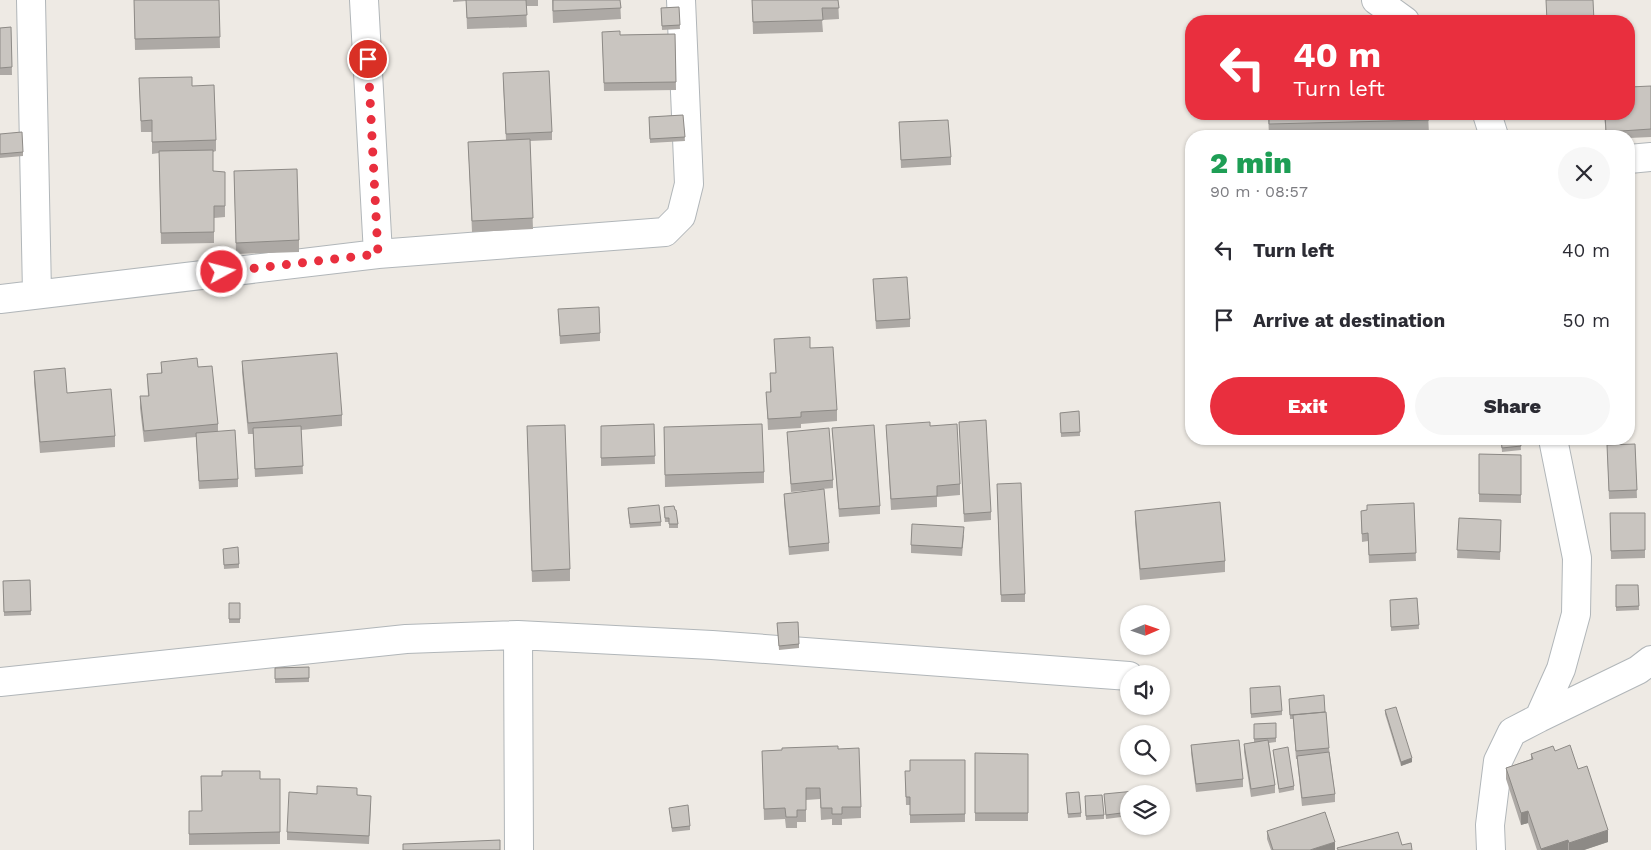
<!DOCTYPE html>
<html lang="en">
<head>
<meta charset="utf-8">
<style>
  :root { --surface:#fff; --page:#f7f7f7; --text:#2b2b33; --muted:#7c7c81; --accent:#e92f3e }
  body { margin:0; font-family:"Work Sans",sans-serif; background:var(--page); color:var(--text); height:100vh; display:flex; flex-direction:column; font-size:19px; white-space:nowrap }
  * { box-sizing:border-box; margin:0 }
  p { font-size:16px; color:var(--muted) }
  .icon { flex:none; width:28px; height:28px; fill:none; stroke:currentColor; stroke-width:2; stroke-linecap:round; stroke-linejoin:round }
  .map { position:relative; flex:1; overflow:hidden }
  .side { position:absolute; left:1185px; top:130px; width:450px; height:315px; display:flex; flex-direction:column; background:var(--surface); border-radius:20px; box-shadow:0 1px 4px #0004 }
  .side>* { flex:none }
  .top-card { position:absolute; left:1185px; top:15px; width:450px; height:105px; border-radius:20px; box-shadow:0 1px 4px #0004; background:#e92f3e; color:#fff; overflow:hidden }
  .needle { width:32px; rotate:88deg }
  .fabs { position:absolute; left:1120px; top:605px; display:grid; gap:10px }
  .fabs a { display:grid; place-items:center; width:50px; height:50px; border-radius:50%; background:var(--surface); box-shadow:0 1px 4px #0004; font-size:25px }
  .pin { position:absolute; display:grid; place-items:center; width:42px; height:42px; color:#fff; margin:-21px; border:2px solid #fff; border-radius:50%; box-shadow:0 1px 5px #0007 }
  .me { position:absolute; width:55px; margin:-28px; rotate:83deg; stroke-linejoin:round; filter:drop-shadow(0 0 4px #0008) }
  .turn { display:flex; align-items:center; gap:18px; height:105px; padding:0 25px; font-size:22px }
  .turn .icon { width:65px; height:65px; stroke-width:2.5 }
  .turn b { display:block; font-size:35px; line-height:42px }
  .round { display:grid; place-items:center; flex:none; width:52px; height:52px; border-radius:26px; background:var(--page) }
  .head { display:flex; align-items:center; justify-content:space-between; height:85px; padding:0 25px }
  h1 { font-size:30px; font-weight:800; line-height:38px; color:#1e9e55 }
  .button { display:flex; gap:10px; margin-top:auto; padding:10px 25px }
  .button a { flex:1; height:58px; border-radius:30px; background:var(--accent); color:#fff; font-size:20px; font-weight:800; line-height:58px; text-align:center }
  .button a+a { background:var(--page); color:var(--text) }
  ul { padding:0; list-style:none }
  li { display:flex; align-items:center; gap:15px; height:70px; padding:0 25px }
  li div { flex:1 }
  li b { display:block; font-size:19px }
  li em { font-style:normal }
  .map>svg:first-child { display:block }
</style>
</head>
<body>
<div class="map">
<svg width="1651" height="850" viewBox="0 0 1651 850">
  <rect width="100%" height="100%" fill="#eeeae4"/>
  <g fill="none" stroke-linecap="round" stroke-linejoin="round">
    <defs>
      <path id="minor" d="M31,0L37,293
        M364,0L378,254
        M1376,0L1405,21
        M1487,114L1494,136
        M1629,159L1651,157
        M0,299L378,254L665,232L681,216L689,184L681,0
        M518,635L519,850
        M0,682L406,639L518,635L712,645L1129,676
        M1539,718L1638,670L1651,660
        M1491,850L1490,825L1498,761L1512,732L1539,718L1561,669L1576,614L1577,558L1553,439"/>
    </defs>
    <use href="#minor" stroke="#b1b6b9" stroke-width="30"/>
    <use href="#minor" stroke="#fff" stroke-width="28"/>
  </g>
  <path fill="#ada9a5" d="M134,0H219L220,48L135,50Z
    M453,0H538V6H526L527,27L467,29L466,1L453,2Z
    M552,0H620L621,19L553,23Z
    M752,0H838L839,19L822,20L823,32L753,34Z
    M679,7L680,29L662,30L661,8Z
    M11,27L12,75H0V28Z
    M602,32L620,35L675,34L676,90L604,91Z
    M139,78L192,86L216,140V151L213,152V171L225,206V217L214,218V243L161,244L159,153L152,154V132H141Z
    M503,81L552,132V140L530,141L533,229L472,232L468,142L506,140Z
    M1651,86V137L1629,138V136H1606L1604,114H1629Z
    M1268,114H1428L1429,134L1355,136H1269Z
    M683,115L685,141L650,143L649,117Z
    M899,122L951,157V165L901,168Z
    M0,134L23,152V156L0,158Z
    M234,171L299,240V252L236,254Z
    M873,279L910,319V327L876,329Z
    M558,309L600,333V341L560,344Z
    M774,339L810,348L837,410V421L801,424V428L768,430L766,392H770V373H776Z
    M242,361L342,415V426L301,430L303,474L255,477L253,434H248L242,372Z
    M161,362L198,367L218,424V432L238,479V487L199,489L196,437L144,442L140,408V396H148L147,374L161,373Z
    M34,371L67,393L115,436V447L40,453L34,382Z
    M1079,411L1080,436L1061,437L1060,413Z
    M959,422L991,512V520L964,522Z
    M654,424L655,464L601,466V426Z
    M886,425L930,426L960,484V495L937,497V507L891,510Z
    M527,426L570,569V581L532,582Z
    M664,427L764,472V483L665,487Z
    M832,428L880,506V514L839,517Z
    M787,432L833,480V488L791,492Z
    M1501,439H1520L1521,450L1502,452Z
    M1635,444L1637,498L1609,499L1607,445Z
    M1479,454L1521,455V503L1479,502Z
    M997,492L1025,594V602H1001Z
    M784,494L829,543V551L789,555L784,502Z
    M1414,503L1416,561L1369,563L1368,541L1362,542L1361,511Z
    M664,507L675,510L678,524V528H669V522H665Z
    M1135,511L1225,561V572L1140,580L1135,522Z
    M628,512L661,522V526L630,528Z
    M1610,513H1645V558L1611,559Z
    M1459,518L1501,520L1500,560L1457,558Z
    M964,535L962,556L911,553V545Z
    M223,549L239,564V568L224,569Z
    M30,580L31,615L4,616L3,581Z
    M1616,585H1638L1639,610L1616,611Z
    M1417,598L1419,629L1391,631L1390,600Z
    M229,603H240V623H229Z
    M777,623L799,644V648L779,650Z
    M309,667V682L275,683V668Z
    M1250,692L1282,711V715L1251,718Z
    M1289,699L1329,748L1335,794V802L1302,806L1297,759H1296L1293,719H1290Z
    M1385,710L1412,762L1401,766L1385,714Z
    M1276,723V742L1269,743L1275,785V793L1251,797L1244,752V744L1254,742V724Z
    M1191,745L1243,779V787L1196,792L1191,753Z
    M838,749L861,807V818L842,819V825H832V819L821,820L820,799L806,800V822H797V828H786L785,819L764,820L762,751Z
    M1273,750L1294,786V790L1279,793Z
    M1555,751L1578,769L1608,842L1584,850H1537L1528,823L1521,825L1506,779V768L1531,759V754Z
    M975,753L1028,754V821H975Z
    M965,760V822L910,823V805H906L905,771H910Z
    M222,776L260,779H280V844L189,845V811H202Z
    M1066,793L1081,813V817L1068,818Z
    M317,794L357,796L371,804L369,844L287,840V832Z
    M1104,794H1129V816L1106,819Z
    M1085,800L1104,815V819L1086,820Z
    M669,808L690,826V830L672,832Z
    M1267,831L1335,850H1271L1267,839Z"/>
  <path fill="#8d8a86" d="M1412,758V762L1401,766V762Z
    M1528,811V823L1521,825V813Z
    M1608,830V842L1584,850H1569V843Z
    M1568,840V850H1541V849Z
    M1335,842V850H1310Z"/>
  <path fill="#c9c5c0" stroke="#8d8a86" d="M134,0H219L220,37L135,39Z
    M466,0H526L527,15L467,18Z
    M553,0H620L621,8L553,11Z
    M752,0H838L839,8H822L823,20L753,22Z
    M1546,0H1593L1594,21H1547Z
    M679,7L680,25L662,26L661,8Z
    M11,27L12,67L0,68V28Z
    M620,31V35L675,34L676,82L604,83L602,32Z
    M549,71L552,132L506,134L503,73Z
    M192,77V86L214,85L216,140L152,142V120L141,121L139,78Z
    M1651,86V129L1606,132L1605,114H1629V87Z
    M1269,114H1428L1429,120L1269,124Z
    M683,115L685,137L650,139L649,117Z
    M948,120L951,157L901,160L899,122Z
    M22,132L23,152L0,154V134Z
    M530,139L533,218L472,221L468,142Z
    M213,150V171L225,172V206H214V232L161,233L159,151Z
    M297,169L299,240L236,243L234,171Z
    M907,277L910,319L876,321L873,279Z
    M599,307L600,333L560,336L558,309Z
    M810,337V348L833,347L837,410L801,412V417L768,419L766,392H771L770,373H776L774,339Z
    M337,353L342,415L248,423L242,361Z
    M197,358L198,367L212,366L218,424L144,431L140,396H149L147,374L162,373L161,362Z
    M65,368L67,393L111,389L115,436L40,442L34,371Z
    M1079,411L1080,432L1061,433L1060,413Z
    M986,420L991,512L964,514L959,422Z
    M930,422V426L957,424L960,484L937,486V496L891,499L886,425Z
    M654,424L655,456L601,458V426Z
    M762,424L764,472L665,475L664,427Z
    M565,425L570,569L532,571L527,426Z
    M874,425L880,506L839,509L832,428Z
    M301,426L303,466L255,469L253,428Z
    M829,428L833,480L791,484L787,432Z
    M235,430L238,479L199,481L196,433Z
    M1501,439H1520L1521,446L1502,448Z
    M1635,444L1637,490L1609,491L1607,445Z
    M1479,454L1521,455V495L1479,494Z
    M1021,483L1025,594L1001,595L997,484Z
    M824,489L829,543L789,547L784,494Z
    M1220,502L1225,561L1140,569L1135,511Z
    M1414,503L1416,553L1369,555L1368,533L1362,534L1361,511L1367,510V505Z
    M659,505L661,522L630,524L628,508Z
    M674,506L675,510H676L678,524H669V518H665L664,507Z
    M1610,513H1645V550L1611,551Z
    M1459,518L1501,520L1500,552L1457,550Z
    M912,524L964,527L962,548L911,545Z
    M238,547L239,564L224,565L223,549Z
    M30,580L31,611L4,612L3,581Z
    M1616,585H1638L1639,606L1616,607Z
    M1417,598L1419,625L1391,627L1390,600Z
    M229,603H240V619H229Z
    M798,622L799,644L779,646L777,623Z
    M309,667V678L275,679V668Z
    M1280,686L1282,711L1251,714L1250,688Z
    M1324,695L1325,712L1290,715L1289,699Z
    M1396,707L1412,758L1401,762L1385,710Z
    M1326,712L1329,748L1296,751L1293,715Z
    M1276,723V738L1254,739V724Z
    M1239,740L1243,779L1196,784L1191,745Z
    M1268,740L1275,785L1251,789L1244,744Z
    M1570,745L1578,769L1587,766L1608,830L1569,843L1568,840L1541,849L1528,811L1521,813L1506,768L1533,759L1531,754L1553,746L1555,751Z
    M838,746V749L859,748L861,807H842V814H832V808H821L820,788H806V810H797V817H786L785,808L764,809L762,751L782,750V748Z
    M1288,747L1294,786L1279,789L1273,750Z
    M1329,752L1335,794L1302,798L1297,756Z
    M975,753L1028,754V813H975Z
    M910,760H965V814L910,815V797H906L905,771H910Z
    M222,771H260V779H280V832L189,834V811H202L201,776H222Z
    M317,786L357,788V795L371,796L369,836L287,832L289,792L317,794Z
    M1135,791L1136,794H1129V812L1106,815L1104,794Z
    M1079,792L1081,813L1068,814L1066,793Z
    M1102,795L1104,815L1086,816L1085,796Z
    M688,805L690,826L672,828L669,808Z
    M1325,812L1335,842L1310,850H1273L1267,831Z
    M1398,832L1402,845L1411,843L1412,850H1338L1337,848Z
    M500,840V850H403V844Z"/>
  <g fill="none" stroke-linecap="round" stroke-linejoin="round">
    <path stroke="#e92f3e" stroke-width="9" stroke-dasharray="0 16.2" d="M222,272L378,254L368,59"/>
  </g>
</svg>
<div class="fabs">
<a><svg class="needle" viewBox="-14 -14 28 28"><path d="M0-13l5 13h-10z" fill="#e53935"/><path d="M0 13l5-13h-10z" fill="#7c7c81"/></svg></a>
<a><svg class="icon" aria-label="sound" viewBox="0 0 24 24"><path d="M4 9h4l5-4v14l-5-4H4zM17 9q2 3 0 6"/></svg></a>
<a><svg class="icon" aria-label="search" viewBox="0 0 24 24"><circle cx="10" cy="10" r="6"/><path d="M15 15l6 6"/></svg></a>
<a><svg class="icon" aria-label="layers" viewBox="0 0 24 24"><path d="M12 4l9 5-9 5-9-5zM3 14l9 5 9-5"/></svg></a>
</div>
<div class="pin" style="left:368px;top:59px;background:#d93025"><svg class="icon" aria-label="arrive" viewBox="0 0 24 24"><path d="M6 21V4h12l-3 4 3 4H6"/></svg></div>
<svg class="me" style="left:222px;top:272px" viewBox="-20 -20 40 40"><circle r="17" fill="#e92f3e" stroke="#fff" stroke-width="3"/><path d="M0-11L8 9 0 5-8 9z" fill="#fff"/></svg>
<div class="top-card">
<div class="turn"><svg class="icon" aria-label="left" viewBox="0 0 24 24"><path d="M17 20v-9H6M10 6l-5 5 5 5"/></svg><div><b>40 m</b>Turn left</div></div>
</div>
<section class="side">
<div class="head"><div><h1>2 min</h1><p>90 m · 08:57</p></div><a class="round"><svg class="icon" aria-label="close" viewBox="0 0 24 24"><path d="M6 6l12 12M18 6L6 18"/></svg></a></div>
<ul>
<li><svg class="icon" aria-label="left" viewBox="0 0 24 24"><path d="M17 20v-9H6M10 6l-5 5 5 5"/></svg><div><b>Turn left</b></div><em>40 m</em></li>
<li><svg class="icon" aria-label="arrive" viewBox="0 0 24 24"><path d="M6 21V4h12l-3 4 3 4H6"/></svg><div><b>Arrive at destination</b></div><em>50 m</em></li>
</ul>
<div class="button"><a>Exit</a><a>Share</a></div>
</section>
</div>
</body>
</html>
